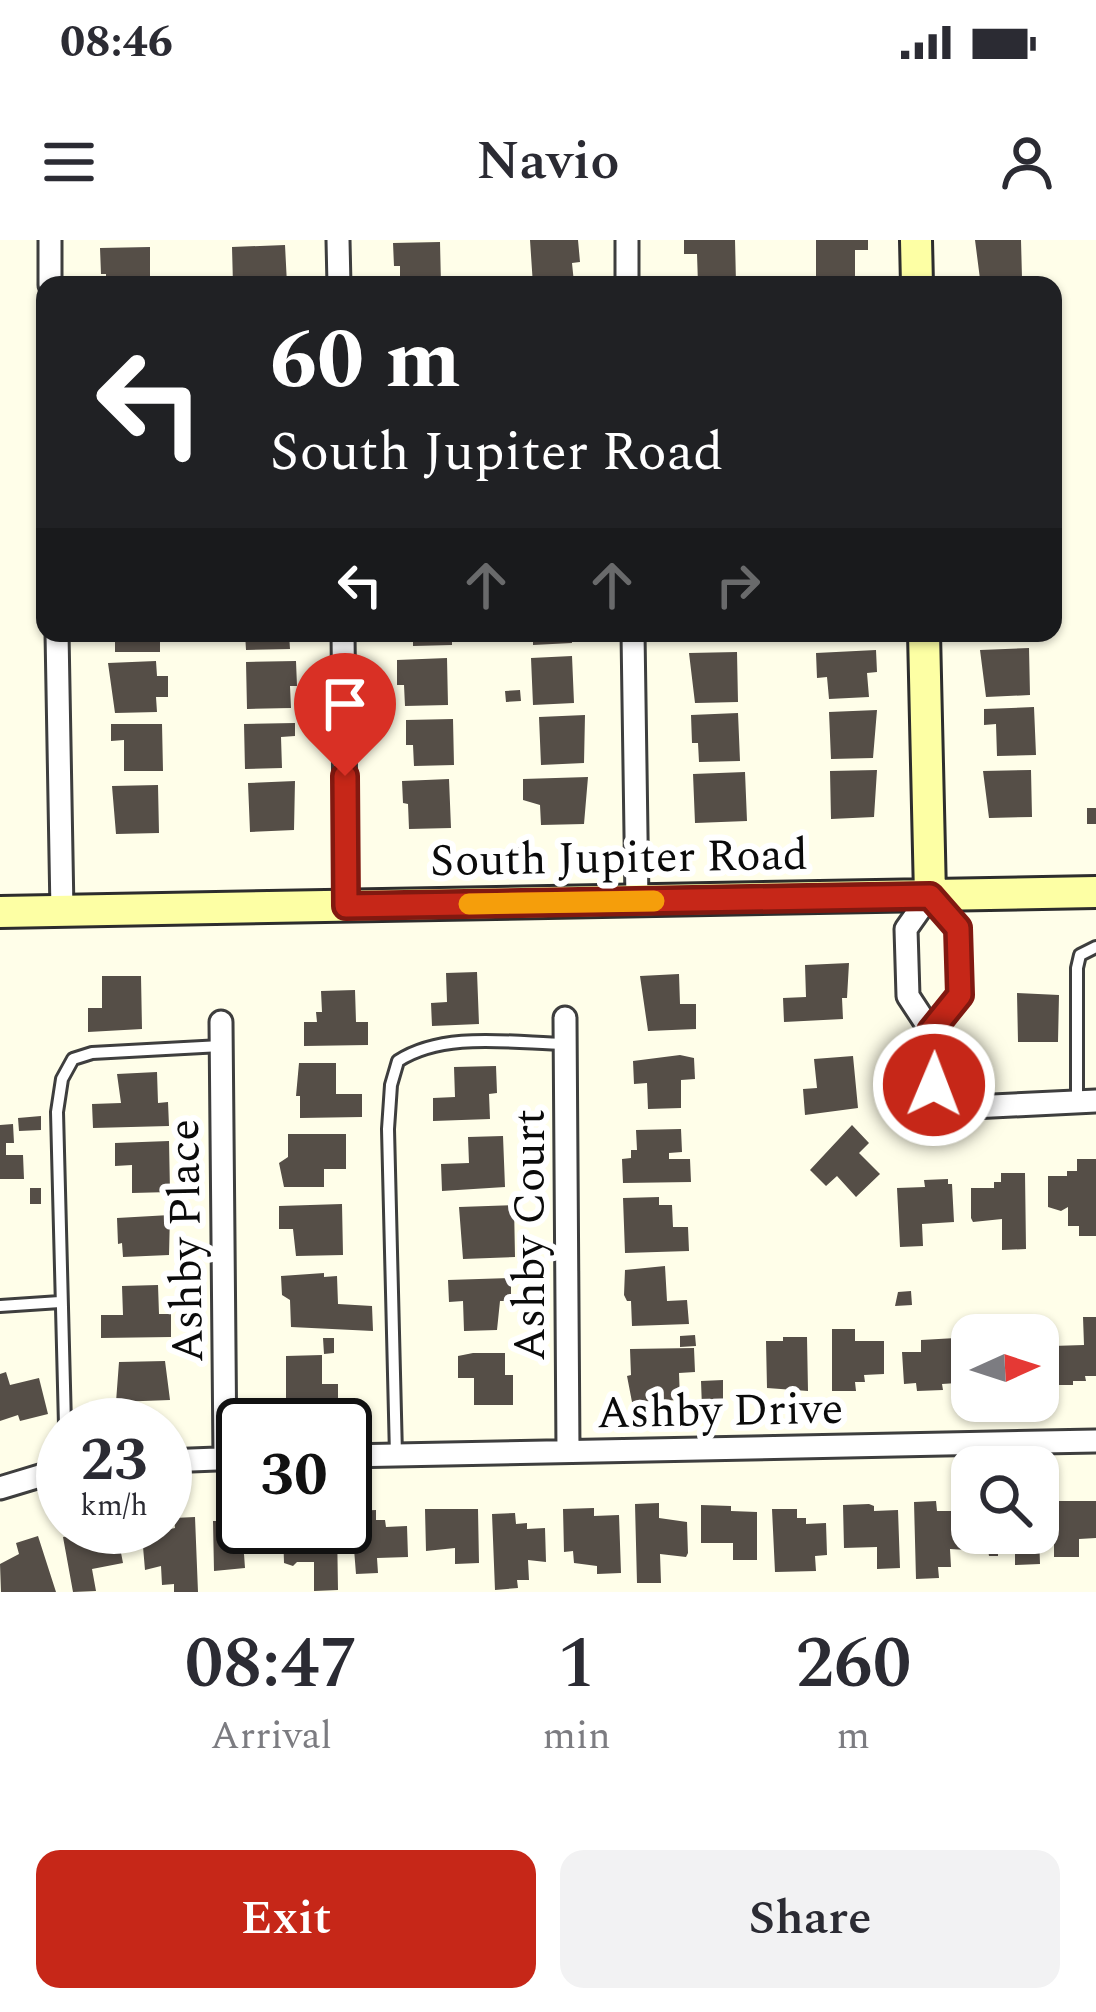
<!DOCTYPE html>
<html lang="en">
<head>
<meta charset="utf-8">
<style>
  :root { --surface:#fff; --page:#f2f2f3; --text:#2b2b33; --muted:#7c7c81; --accent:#c62718 }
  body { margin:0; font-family:Spectral,serif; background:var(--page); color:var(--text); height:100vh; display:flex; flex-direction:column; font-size:45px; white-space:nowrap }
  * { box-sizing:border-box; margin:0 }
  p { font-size:39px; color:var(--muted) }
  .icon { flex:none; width:66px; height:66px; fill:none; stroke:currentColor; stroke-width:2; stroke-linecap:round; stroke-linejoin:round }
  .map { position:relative; height:1352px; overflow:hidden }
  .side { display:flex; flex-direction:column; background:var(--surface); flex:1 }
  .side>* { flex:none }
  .banner { position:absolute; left:36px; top:36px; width:1026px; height:366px; border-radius:24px; box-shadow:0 3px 9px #0004; background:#202124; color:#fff; overflow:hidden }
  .needle { width:78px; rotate:87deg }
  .controls { position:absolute; left:951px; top:1074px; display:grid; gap:24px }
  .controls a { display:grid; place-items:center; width:108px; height:108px; border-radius:24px; background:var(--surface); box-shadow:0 3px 9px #0004; font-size:60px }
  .speed { position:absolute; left:36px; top:1158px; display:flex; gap:24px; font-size:60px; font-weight:700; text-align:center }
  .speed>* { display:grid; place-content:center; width:156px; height:156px; border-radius:50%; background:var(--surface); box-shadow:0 3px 9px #0004; line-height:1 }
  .speed small { font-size:30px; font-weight:400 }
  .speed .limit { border:6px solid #111; border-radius:18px; background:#fff; color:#111 }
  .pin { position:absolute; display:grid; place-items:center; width:102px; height:102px; color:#fff; margin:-123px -51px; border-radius:50% 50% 50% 0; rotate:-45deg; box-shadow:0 0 12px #0007 }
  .pin .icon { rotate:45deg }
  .me { position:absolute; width:132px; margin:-66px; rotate:1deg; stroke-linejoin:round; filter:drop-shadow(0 0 9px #0008) }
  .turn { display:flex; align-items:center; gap:42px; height:252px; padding:0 36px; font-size:54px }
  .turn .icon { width:156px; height:156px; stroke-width:2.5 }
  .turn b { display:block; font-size:84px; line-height:102px }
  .lanes { display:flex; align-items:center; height:114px; padding:0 36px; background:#0003; justify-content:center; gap:60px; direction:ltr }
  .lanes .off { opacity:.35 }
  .eta { display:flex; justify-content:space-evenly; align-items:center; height:204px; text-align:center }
  .eta b { font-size:72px; font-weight:600; line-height:84px }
  .action { display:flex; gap:24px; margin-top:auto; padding:24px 36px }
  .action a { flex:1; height:138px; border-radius:24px; background:var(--accent); color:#fff; font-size:48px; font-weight:600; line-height:138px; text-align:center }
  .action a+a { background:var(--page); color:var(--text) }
  .status { display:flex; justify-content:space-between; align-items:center; height:84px; padding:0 60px; background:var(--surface); direction:ltr }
  .status svg { height:33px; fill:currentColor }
  header { display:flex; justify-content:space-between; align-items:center; height:156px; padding:0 36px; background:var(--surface); font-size:54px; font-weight:600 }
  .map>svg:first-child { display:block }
</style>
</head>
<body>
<div class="status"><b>08:46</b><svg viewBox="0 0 49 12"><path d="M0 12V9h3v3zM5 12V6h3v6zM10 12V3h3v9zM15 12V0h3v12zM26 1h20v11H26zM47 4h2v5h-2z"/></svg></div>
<header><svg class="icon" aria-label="menu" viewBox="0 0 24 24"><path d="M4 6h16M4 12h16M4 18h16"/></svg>Navio<svg class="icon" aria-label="person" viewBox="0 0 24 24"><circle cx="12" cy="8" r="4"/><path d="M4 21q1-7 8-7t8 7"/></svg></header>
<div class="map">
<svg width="1096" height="1352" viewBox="0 0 1096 1352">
  <rect width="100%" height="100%" fill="#fffee9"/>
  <path fill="#554e47" d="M530,0H578L580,22L572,23L574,43L533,45Z
    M684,0H735L736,43L698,44L697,14H684Z
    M816,0H868V10H855V42H816Z
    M975,0H1021L1022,38L980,39Z
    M440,2L441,45H400V26H394L393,3Z
    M285,5L287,44L233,45L232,7Z
    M150,7V45H106V34H101L100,8Z
    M115,393H160V412H115Z
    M245,393H289L290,409L246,410Z
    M413,393H452V405L413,406Z
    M533,393H571L572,403L533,405Z
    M694,393H737V402H695Z
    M822,393H861V399H822Z
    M1029,408L1030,455L986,457L980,410Z
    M876,410L877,432L867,433L869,457L829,459L827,437L817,438L816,413Z
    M737,412L738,462L695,463L689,413Z
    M572,416L574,463L533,465L531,418Z
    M447,418L448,465L405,466L404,445H397V420Z
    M156,421L157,436H168V457H156L157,472L115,473L108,423Z
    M296,421L297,446H290L291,468L247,469L246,422Z
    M520,450L521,461L506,462L505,451Z
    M1034,467L1036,515L997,516L996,484L984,485V469Z
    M877,470L873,518L831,519L829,472Z
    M738,473L740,521L699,522L698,503H692L691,475Z
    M585,475L584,523L541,525L539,477Z
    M453,479L454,525L414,526L413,505H406V480Z
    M295,483V496L281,497L282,528L245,529L244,484Z
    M111,484H162L163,531H124V500L111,501Z
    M877,530L874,577L831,579L830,531Z
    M1031,530L1032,577L989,578L983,531Z
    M745,532L747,581L695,583L693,534Z
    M588,537L584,584L541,585L540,565L523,560V539Z
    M449,539L451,588L409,589L408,564L403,563L402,541Z
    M295,541L294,590L250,592L248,543Z
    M158,545L159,593L116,594L112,546Z
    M1087,568H1096V584H1087Z
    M532,604L533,614L518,615V605Z
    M849,723L847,758H842L843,779L784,782L783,758L806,757L805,725Z
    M477,732L479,784L432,786L431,763L447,762L446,733Z
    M679,734L680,764H696V789L648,791L640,736Z
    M102,736H141L142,789L88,792V768H102Z
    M355,750L356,782H368V805L304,806V782H317L316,772H322L321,751Z
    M1017,753L1059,755L1058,802H1018Z
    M680,815L694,818L695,839L681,840V868L648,869L647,843L634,844L633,821Z
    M853,816L858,868L805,875L803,849L817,848L814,819Z
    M299,823H336V854H362V877L300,878V856H296Z
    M496,826L497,853L489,854L490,879L433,881V858L455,857L454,827Z
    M157,832L158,863L168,862L169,886L93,888L92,864L121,863L117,834Z
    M41,876V890L19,891L18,878Z
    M13,884L14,903H6V915H23L24,939H0V885Z
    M852,885L869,903L859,913L880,934L856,957L837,936L826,946L810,930Z
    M681,889L682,912L669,913V919H690L691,942L623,943L622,919L631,918V910H637L636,890Z
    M288,894H346V929H324V947H284L279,923L288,917Z
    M503,896L505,947L442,951L441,924L469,923L468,897Z
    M169,901L170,952L132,953V925L115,926V903Z
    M1077,919H1096V996H1079V986H1068V967L1061,971L1048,967V936H1067V931H1077Z
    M1001,933H1025L1026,1009L1002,1010V979L973,982L971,978V948H994V942H1001Z
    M948,939V944H952L954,982L922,984L923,1006L900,1007L897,948L925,947L924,940Z
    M30,948H41V964H30Z
    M659,957V965H672L673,987H688L689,1011L625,1013L623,958Z
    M342,964L343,1015L296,1016L293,989H279V966Z
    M514,965L515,1017L463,1019L459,967Z
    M170,975L169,1015L123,1017L122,1003L118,1004L117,978Z
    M665,1026L667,1061L687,1060L689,1084L632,1086L631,1061H627L624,1055L625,1030Z
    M324,1033V1037L337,1036L338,1064L372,1066L373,1091L291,1087L290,1060L282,1055L281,1036Z
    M511,1038V1061H500L497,1090L464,1091L463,1061L449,1062L448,1040Z
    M158,1045L159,1074H171V1097L101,1098V1075H123L122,1046Z
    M911,1051L912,1065L895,1066L898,1052Z
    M1083,1077H1096V1136H1085L1086,1141H1073V1145H1054L1052,1106L1084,1105Z
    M832,1089H855V1101H884V1134L864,1135L865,1142H855L856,1151H832Z
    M695,1095L696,1106L680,1107V1096Z
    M783,1097H807L808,1151L767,1148L766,1101H783Z
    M323,1098H334V1113L324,1114Z
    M956,1098L957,1143L942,1144L943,1150L917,1151L916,1143L904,1144L902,1112H921V1100Z
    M694,1108L695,1132L679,1133L680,1160L632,1162L627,1136L631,1135L630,1109Z
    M473,1113H505V1135H513V1165H474V1138H458V1116Z
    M322,1115V1144H338V1167H286V1116Z
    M165,1121L170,1160L116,1162L119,1122Z
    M6,1132L10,1145L39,1138L48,1174L20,1181L18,1175L0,1181V1134Z
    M723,1140V1167L702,1168L701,1141Z
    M936,1261L937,1271H966L967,1310L950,1309L951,1327H938L939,1338L916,1339L914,1262Z
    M1054,1261H1096V1298L1079,1299V1317H1054Z
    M659,1263V1278L687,1282L688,1313L686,1317L660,1314L661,1343H637L635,1264Z
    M869,1264L874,1266V1271L898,1270L900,1328L877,1329V1307L844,1308L843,1265Z
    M701,1265L731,1266V1271L757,1272V1320H733V1303H701Z
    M594,1268V1276L619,1275L621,1333L597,1334V1326L574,1323L573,1311L564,1312L563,1269Z
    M425,1269H478L479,1323L455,1324V1308L426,1311Z
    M772,1269H797V1278H806V1284L826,1283L827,1315L815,1316L816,1331L775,1332Z
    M376,1270V1280H385L386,1287L407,1286L408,1317L377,1318L378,1333L356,1334L351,1271Z
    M515,1273L516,1284L527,1283V1289L545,1288L546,1322L528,1320L529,1340H517L518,1348L495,1350L492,1274Z
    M243,1274V1287H267V1313L244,1314L245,1328L214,1331L213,1281H225V1275Z
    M195,1277L198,1352H174V1344L162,1345L161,1326L145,1330L142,1295L175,1288L174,1278Z
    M92,1287H116L123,1323L92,1329L96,1351L73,1352L63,1297L87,1293L86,1289Z
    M337,1287L338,1350L314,1351V1322H297L293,1326L284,1323L283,1289Z
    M985,1293H1039L1040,1324L1015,1325V1310L998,1311V1316H989Z
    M38,1296L56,1352H1L0,1324L19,1314L16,1303Z"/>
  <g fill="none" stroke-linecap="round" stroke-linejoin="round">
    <defs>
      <path id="lane" d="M1077,862V728L1080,715L1096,707
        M0,1066L60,1062
        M65,1185L57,872L62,839L73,819L92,813L221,806
        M396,1215L388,889L391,845L398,821C444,791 513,803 565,804"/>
      <path id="street" d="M50,0V45
        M338,0L339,45
        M627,0V45
        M57,393L62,671
        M343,393L346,666
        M633,393L637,661
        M565,778L568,1211
        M221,782L225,1218
        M931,791L960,755L958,688L930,655L906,689L908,756L931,791L934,845L942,857L956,866L972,867L1096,861
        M345,1216L1096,1201
        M165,1221L243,1218
        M0,1248L63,1229"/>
      <path id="secondary" d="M916,0L917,45
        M924,393L930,655
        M0,672L1096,652"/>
    </defs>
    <use href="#lane" stroke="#3e3e3e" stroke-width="16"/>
    <use href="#street" stroke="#3e3e3e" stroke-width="27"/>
    <use href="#secondary" stroke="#2d2d2d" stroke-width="36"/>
    <use href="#lane" stroke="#fff" stroke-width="10"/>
    <use href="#street" stroke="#fff" stroke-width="21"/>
    <use href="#secondary" stroke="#fdffa4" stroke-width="30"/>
  </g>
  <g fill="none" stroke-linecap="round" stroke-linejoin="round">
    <defs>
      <path id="route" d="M345,536L346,666L930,656L958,688L960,755L931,791L934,845"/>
    </defs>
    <use href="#route" stroke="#811910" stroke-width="30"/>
    <use href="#route" stroke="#c62718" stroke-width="21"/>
    <path stroke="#f59e0b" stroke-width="21" d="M469,664L654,661"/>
  </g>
  <g text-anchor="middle" stroke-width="12" stroke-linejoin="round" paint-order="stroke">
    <g font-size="45" fill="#0b0b0b" stroke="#fff">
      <text transform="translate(619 616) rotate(-1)" y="16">South Jupiter Road</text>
      <text transform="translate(528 995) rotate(-90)" y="16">Ashby Court</text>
      <text transform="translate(184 1001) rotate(-91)" y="16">Ashby Place</text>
      <text transform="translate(720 1169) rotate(-1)" y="16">Ashby Drive</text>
    </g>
  </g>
</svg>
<div class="controls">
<a><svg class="needle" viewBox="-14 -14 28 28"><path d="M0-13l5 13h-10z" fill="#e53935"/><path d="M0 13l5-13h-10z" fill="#7c7c81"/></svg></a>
<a><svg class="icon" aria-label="search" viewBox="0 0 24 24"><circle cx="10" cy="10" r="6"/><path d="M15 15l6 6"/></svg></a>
</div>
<div class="speed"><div>23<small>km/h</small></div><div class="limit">30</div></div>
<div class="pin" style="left:345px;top:536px;background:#d93025"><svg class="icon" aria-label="arrive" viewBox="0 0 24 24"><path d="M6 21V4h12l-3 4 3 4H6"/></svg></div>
<svg class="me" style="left:934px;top:845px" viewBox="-20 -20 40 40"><circle r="17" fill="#c62718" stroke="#fff" stroke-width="3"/><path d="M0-11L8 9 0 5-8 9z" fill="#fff"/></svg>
<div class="banner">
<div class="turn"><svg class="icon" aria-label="left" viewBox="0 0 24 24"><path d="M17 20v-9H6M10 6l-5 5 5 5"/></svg><div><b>60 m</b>South Jupiter Road</div></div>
<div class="lanes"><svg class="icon" aria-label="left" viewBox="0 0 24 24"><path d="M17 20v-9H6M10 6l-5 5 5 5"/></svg><svg class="icon off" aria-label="ahead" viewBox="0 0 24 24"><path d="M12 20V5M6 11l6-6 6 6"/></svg><svg class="icon off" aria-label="ahead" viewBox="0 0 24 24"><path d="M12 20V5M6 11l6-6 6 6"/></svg><svg class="icon off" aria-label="right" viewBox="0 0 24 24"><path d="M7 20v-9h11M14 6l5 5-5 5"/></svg></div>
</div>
</div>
<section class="side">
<div class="eta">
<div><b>08:47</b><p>Arrival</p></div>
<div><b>1</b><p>min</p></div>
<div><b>260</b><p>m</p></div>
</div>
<div class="action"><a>Exit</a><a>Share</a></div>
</section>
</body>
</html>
